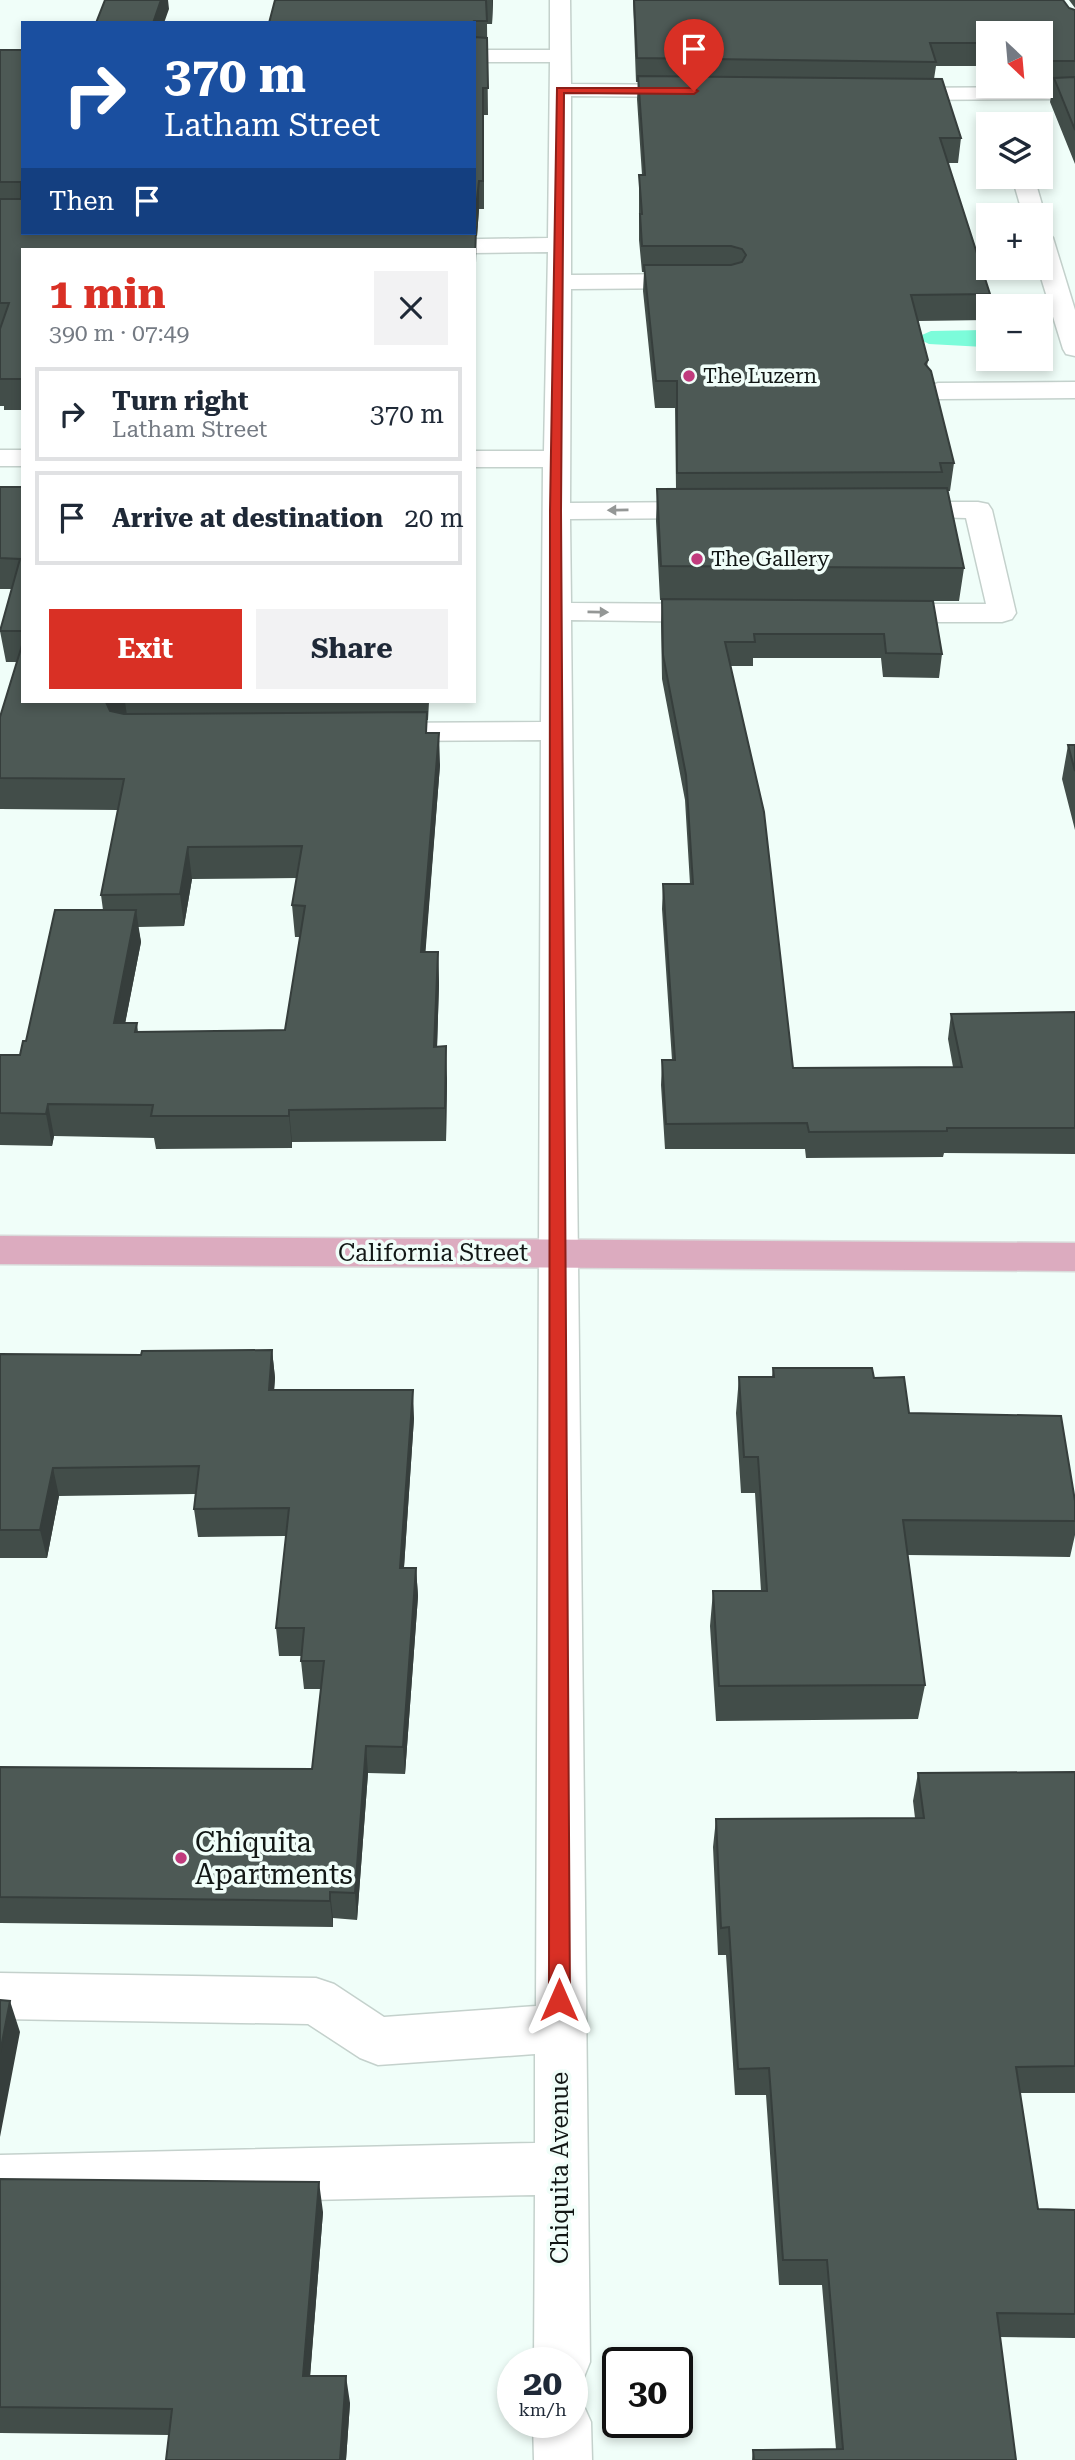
<!DOCTYPE html>
<html lang="en">
<head>
<meta charset="utf-8">
<style>
  :root { --surface:#fff; --page:#f2f2f3; --text:#1f2937; --muted:#747a83; --line:#e0e1e3; --accent:#d93025 }
  body { margin:0; font-family:"Roboto Serif",serif; background:var(--page); color:var(--text); height:100vh; display:flex; flex-direction:column; font-size:26px; white-space:nowrap }
  * { box-sizing:border-box; margin:0 }
  p { font-size:23px; color:var(--muted) }
  .icon { flex:none; width:38px; height:38px; fill:none; stroke:currentColor; stroke-width:2; stroke-linecap:round; stroke-linejoin:round }
  .map { position:relative; flex:1; overflow:hidden }
  .side { position:absolute; left:21px; top:248px; width:455px; height:455px; display:flex; flex-direction:column; background:var(--surface); border-radius:0px; box-shadow:0 4px 10px #0003 }
  .side>* { flex:none }
  .guide { position:absolute; left:21px; top:21px; width:455px; height:214px; border-radius:0px; box-shadow:0 4px 10px #0003; background:#1a4fa0; color:#fff; overflow:hidden }
  .needle { width:46px; rotate:154deg }
  .buttons { position:absolute; left:976px; top:21px; display:grid; gap:14px }
  .buttons a { display:grid; place-items:center; width:77px; height:77px; border-radius:0px; background:var(--surface); box-shadow:0 4px 10px #0003; font-size:35px }
  .speed { position:absolute; left:497px; top:2347px; display:flex; gap:14px; font-size:35px; font-weight:700; text-align:center }
  .speed>* { display:grid; place-content:center; width:91px; height:91px; border-radius:50%; background:var(--surface); box-shadow:0 4px 10px #0003; line-height:1 }
  .speed small { font-size:18px; font-weight:400 }
  .speed .limit { border:4px solid #111; border-radius:10px; background:#fff; color:#111 }
  .pin { position:absolute; display:grid; place-items:center; width:60px; height:60px; color:#fff; margin:-72px -30px; border-radius:50% 50% 50% 0; rotate:-45deg; box-shadow:0 0 7px #0007 }
  .pin .icon { rotate:45deg }
  .me { position:absolute; width:77px; margin:-38px; rotate:0deg; stroke-linejoin:round; filter:drop-shadow(0 0 5px #0008) }
  .turn { display:flex; align-items:center; gap:24px; height:147px; padding:0 28px; font-size:32px }
  .turn .icon { width:91px; height:91px; stroke-width:2.5 }
  .turn b { display:block; font-size:49px; line-height:60px }
  .then { display:flex; align-items:center; height:66px; padding:0 28px; background:#0003; gap:14px; font-size:26px }
  .round { display:grid; place-items:center; flex:none; width:74px; height:74px; border-radius:0px; background:var(--page) }
  .overview { display:flex; align-items:center; justify-content:space-between; height:119px; padding:0 28px }
  h1 { font-size:42px; font-weight:700; line-height:52px; color:var(--accent) }
  .button { display:flex; gap:14px; margin-top:auto; padding:14px 28px }
  .button a { flex:1; height:80px; border-radius:0px; background:var(--accent); color:#fff; font-size:28px; font-weight:700; line-height:80px; text-align:center }
  .button a+a { background:var(--page); color:var(--text) }
  ul { padding:0; list-style:none }
  li { display:flex; align-items:center; gap:21px; height:94px; margin:0 14px 10px; padding:0 14px; border:4px solid var(--line); border-radius:0px }
  li div { flex:1 }
  li b { display:block; font-size:26px }
  li em { font-style:normal }
  .map>svg:first-child { display:block }
</style>
</head>
<body>
<div class="map">
<svg width="1075" height="2460" viewBox="0 0 1075 2460">
  <rect width="100%" height="100%" fill="#f0fef9"/>
  <path fill="#7cfcda" d="M984,330L989,332V346L984,347L929,344L923,341L922,335L931,331Z"/>
  <g fill="none" stroke-linecap="round" stroke-linejoin="round">
    <defs>
      <path id="minor" d="M550,0H570L571,84L691,85L698,87L701,91L698,95L691,97L571,96V275L696,274L704,276L708,281L704,286L696,288L571,289L570,503L707,502L717,504L721,510L717,516L707,518L570,519L571,603L713,604L723,607L727,613L723,619L713,622L571,620L590,2362L582,2382L572,2386V2362H534L535,2195L0,2207V2155L535,2143V2054L378,2065L360,2058L308,2024L0,2019V1973L316,1978L334,1984L384,2017L536,2006L541,740L377,741L366,739L362,732L366,725L377,723L541,722L543,467H474V451H544L548,252L474,253V250H416L413,247L417,242L425,240L548,238L550,62H474V50H550Z
        M1075,87V99L894,100L887,98L884,94L887,90L894,88Z
        M1012,177H1034L1045,215L1042,220L1041,215H1023Z
        M1041,231L1049,233L1053,238L1075,310V356L1066,354L1063,349L1038,268H1041Z
        M1075,382V398L938,399L929,396L925,391L929,386L938,383Z
        M0,450H23V466H0Z
        M901,502H978L988,504L992,510L1016,613L1012,619L1002,622H881L871,619L867,613L871,607L881,604H986L966,518L891,516L887,510L891,504Z
        M572,2398L582,2402L591,2422L592,2460H534L533,2422H572Z"/>
      <path id="major" d="M0,1236L1075,1243V1271L0,1264Z"/>
    </defs>
    <use href="#minor" stroke="#c4d1cc" stroke-width="3"/>
    <use href="#major" stroke="#d9dada" stroke-width="3"/>
    <use href="#minor" fill="#fff" fill-rule="evenodd"/>
    <use href="#major" fill="#dcabbf" fill-rule="evenodd"/>
  </g>
  <path fill="#424d49" fill-rule="evenodd" d="M275,0H493L492,24H487L488,115H484V209H479L477,236H476V256L23,250V410H4V406H0V50H23V233H474V23H269Z
    M633,0H1063L1069,8L1075,10V164L1050,102L1053,85H1044L1041,79V33H989V66H936L934,79L961,138L958,163H948L990,294L987,320L918,321L928,360L927,367L954,463L950,491H947L964,568L959,601H933L942,654L939,678L883,677L881,658H753V666H731L793,1068L953,1067L948,1039L951,1014L1075,1012V1154L944,1153L943,1157L806,1158L805,1149H665L661,1085L662,1060H672L662,909L663,884H690L685,800L662,679L661,623L662,600H660L656,521L657,489H676L675,408H655L643,291L644,272H642L639,240V175H642L637,99L638,82H636Z
    M1069,0H1075V8Z
    M0,487H23V702H429L428,720H427V733L440,765L425,952H438L439,984L437,1047L447,1079L446,1141L292,1142V1148L156,1149L154,1138L54,1136L52,1146L0,1145V1055H20L26,1041L103,910L101,895L118,810L0,809V717L17,662H6L0,631L12,589H0ZM297,878L292,905L295,937H300L285,1030L138,1032L137,1023H125L141,942L138,927L184,926L192,879Z
    M1068,745H1075V830L1062,779Z
    M272,1350L275,1378L274,1390L414,1418L404,1568H416L418,1596L405,1774L368,1773L357,1920L333,1918V1927L0,1923V1767L312,1769L321,1689H304L301,1661V1656H279L276,1628L286,1536L198,1537L194,1509L195,1494L59,1496L47,1558H0V1354L141,1355Z
    M773,1368L874,1378L909,1413L1075,1501V1535L1070,1557L907,1555L925,1685L918,1719L716,1721L710,1626L713,1591H761L755,1493H741L736,1413L739,1377H772Z
    M1075,1772V2093H1020L1038,2209L1075,2210V2338L1000,2337L1016,2460H752L753,2450L836,2449L822,2285H779L766,2095H735L726,1955H718L713,1847L716,1819L915,1818L913,1801L918,1773Z
    M0,2179L323,2212L310,2376L350,2403L346,2460H166L169,2435L0,2433Z"/>
  <path fill="#363e3c" d="M161,0H168L169,9L164,23H153Z
    M492,0H493L492,24Z
    M479,181V209L477,236L476,208Z
    M476,227V256L474,363V299Z
    M106,702H125L128,722L117,724Z
    M439,733L440,765L423,984L421,952Z
    M188,847L192,879L184,926L180,894Z
    M136,910L141,942L119,1055L114,1023Z
    M438,952L439,984L436,1080L434,1047Z
    M446,1046L447,1079L446,1141L445,1108Z
    M48,1104L54,1136L52,1146L46,1114Z
    M289,1110L292,1142V1148L289,1116Z
    M272,1350L275,1378L272,1418L269,1390Z
    M413,1390L414,1418L402,1596L400,1568Z
    M53,1468L59,1496L47,1558L40,1530Z
    M416,1568L418,1596L405,1774L403,1747Z
    M366,1746L368,1773L357,1920L355,1893Z
    M330,1892L333,1918V1927L330,1901Z
    M10,2001L20,2032L0,2137V2053Z
    M319,2182L323,2212L308,2403L303,2376Z
    M346,2376L350,2403L346,2460H340Z"/>
  <path fill="#4d5955" stroke="#363e3c" stroke-width="2" d="M105,0H161L153,23H96Z
    M275,0H486L487,21H474L472,23H269Z
    M634,0H1063L1069,8L1075,10V61H1047L1041,47V33H989V43H930L936,62L637,58Z
    M474,37L487,38L488,88H483V181H479L476,208H474Z
    M0,50H23V233H474V226L476,227L474,299V250H23V379H0V329L9,303H0V199H21V182H0Z
    M638,76L942,79L961,138H940L990,294L911,295L928,360L925,364L931,371L954,463H940L942,472L677,473V381H656L644,265H731L742,262L746,255L742,249L731,246H642L640,214H642L639,175H645Z
    M1075,77V130L1054,78Z
    M0,487H23V631H0L20,559L0,558Z
    M947,488L964,568L661,566L657,489Z
    M662,599L933,601L942,654L886,653L884,634H754L755,642H725L764,812L793,1068L962,1067L951,1014L1075,1012V1128H947V1131L809,1132L807,1123L666,1124L662,1060H675L663,884H693L686,775L663,655Z
    M23,642V702H106L110,711L124,714L427,712L426,733H439L421,952H438L434,1047L446,1046L445,1108L289,1110V1116H151L153,1105L48,1104L46,1114L0,1113V1055H20L23,1041H26L55,910H136L114,1023H137L135,1032L285,1030L305,906L292,905L302,846L188,847L180,894L101,895L124,779L0,778V717Z
    M1068,745H1075V771Z
    M272,1350L269,1390H413L400,1568H416L403,1747L366,1746L355,1893L330,1892V1901L0,1897V1767L312,1769L324,1661H301L304,1628H276L289,1508L194,1509L199,1466L53,1468L40,1530H0V1354L141,1355L142,1351Z
    M773,1368H872L874,1378L904,1377L909,1413L1061,1416L1075,1501V1521L903,1520L925,1685L719,1686L713,1591H767L758,1457H744L739,1377H774Z
    M1075,1772V2066L1016,2067L1038,2209L1075,2210V2314L997,2313L1016,2460H754L753,2450L843,2449L827,2260H783L769,2068L738,2069L729,1927L721,1928L716,1819L924,1818L918,1773Z
    M0,2000L10,2001L0,2053Z
    M0,2179L319,2182L303,2376H346L340,2460H166L172,2409L0,2407Z"/>
  <defs><path id="oneway-solid" d="M-6-.8H1V-3.2L6.5 0L1 3.2V.8H-6Z" transform="scale(1.75)"/></defs>
  <g fill="#949796">
    <use href="#oneway-solid" transform="translate(618 510) rotate(179)"/>
    <use href="#oneway-solid" transform="translate(598 612) rotate(1)"/>
  </g>
  <path fill="#d93025" stroke="#8d1f18" stroke-width="2" d="M557,88H694L698,91L694,94L564,93L561,511L570,2000L567,2007L559,2010L552,2007L549,2000L550,511Z"/>
  <g fill="#c13b7d" stroke="#f0fef9" stroke-width="2.5">
    <circle cx="689" cy="376" r="7"/>
    <circle cx="697" cy="559" r="7"/>
    <circle cx="181" cy="1858" r="7"/>
  </g>
  <g text-anchor="middle" stroke-width="7" stroke-linejoin="round" paint-order="stroke">
    <g font-size="21" fill="#121715" stroke="#f0fef9" text-anchor="start">
      <text x="703" y="383">The Luzern</text>
      <text x="711" y="566">The Gallery</text>
    </g>
    <g font-size="24" fill="#121715" stroke="#f0fef9">
      <text x="433" y="1261">California Street</text>
      <text transform="translate(560 2168) rotate(-90)" y="8">Chiquita Avenue</text>
    </g>
    <g font-size="28" fill="#121715" stroke="#f0fef9" text-anchor="start">
      <text x="195" y="1852">Chiquita<tspan x="195" dy="32">Apartments</tspan></text>
    </g>
  </g>
</svg>
<div class="buttons">
<a><svg class="needle" viewBox="-14 -14 28 28"><path d="M0-13l5 13h-10z" fill="#e53935"/><path d="M0 13l5-13h-10z" fill="#747a83"/></svg></a>
<a><svg class="icon" aria-label="layers" viewBox="0 0 24 24"><path d="M12 4l9 5-9 5-9-5zM3 14l9 5 9-5"/></svg></a>
<a>+</a>
<a>−</a>
</div>
<div class="speed"><div>20<small>km/h</small></div><div class="limit">30</div></div>
<div class="pin" style="left:694px;top:91px;background:#d93025"><svg class="icon" aria-label="arrive" viewBox="0 0 24 24"><path d="M6 21V4h12l-3 4 3 4H6"/></svg></div>
<svg class="me" style="left:559px;top:2000px" viewBox="-20 -20 40 40"><path d="M0-17L14 15 0 8-14 15z" fill="#d93025" stroke="#fff" stroke-width="4"/></svg>
<div class="guide">
<div class="turn"><svg class="icon" aria-label="right" viewBox="0 0 24 24"><path d="M7 20v-9h11M14 6l5 5-5 5"/></svg><div><b>370 m</b>Latham Street</div></div>
<div class="then">Then<svg class="icon" aria-label="arrive" viewBox="0 0 24 24"><path d="M6 21V4h12l-3 4 3 4H6"/></svg></div>
</div>
<section class="side">
<div class="overview"><div><h1>1 min</h1><p>390 m · 07:49</p></div><a class="round"><svg class="icon" aria-label="close" viewBox="0 0 24 24"><path d="M6 6l12 12M18 6L6 18"/></svg></a></div>
<ul>
<li><svg class="icon" aria-label="right" viewBox="0 0 24 24"><path d="M7 20v-9h11M14 6l5 5-5 5"/></svg><div><b>Turn right</b><p>Latham Street</p></div><em>370 m</em></li>
<li><svg class="icon" aria-label="arrive" viewBox="0 0 24 24"><path d="M6 21V4h12l-3 4 3 4H6"/></svg><div><b>Arrive at destination</b></div><em>20 m</em></li>
</ul>
<div class="button"><a>Exit</a><a>Share</a></div>
</section>
</div>
</body>
</html>
